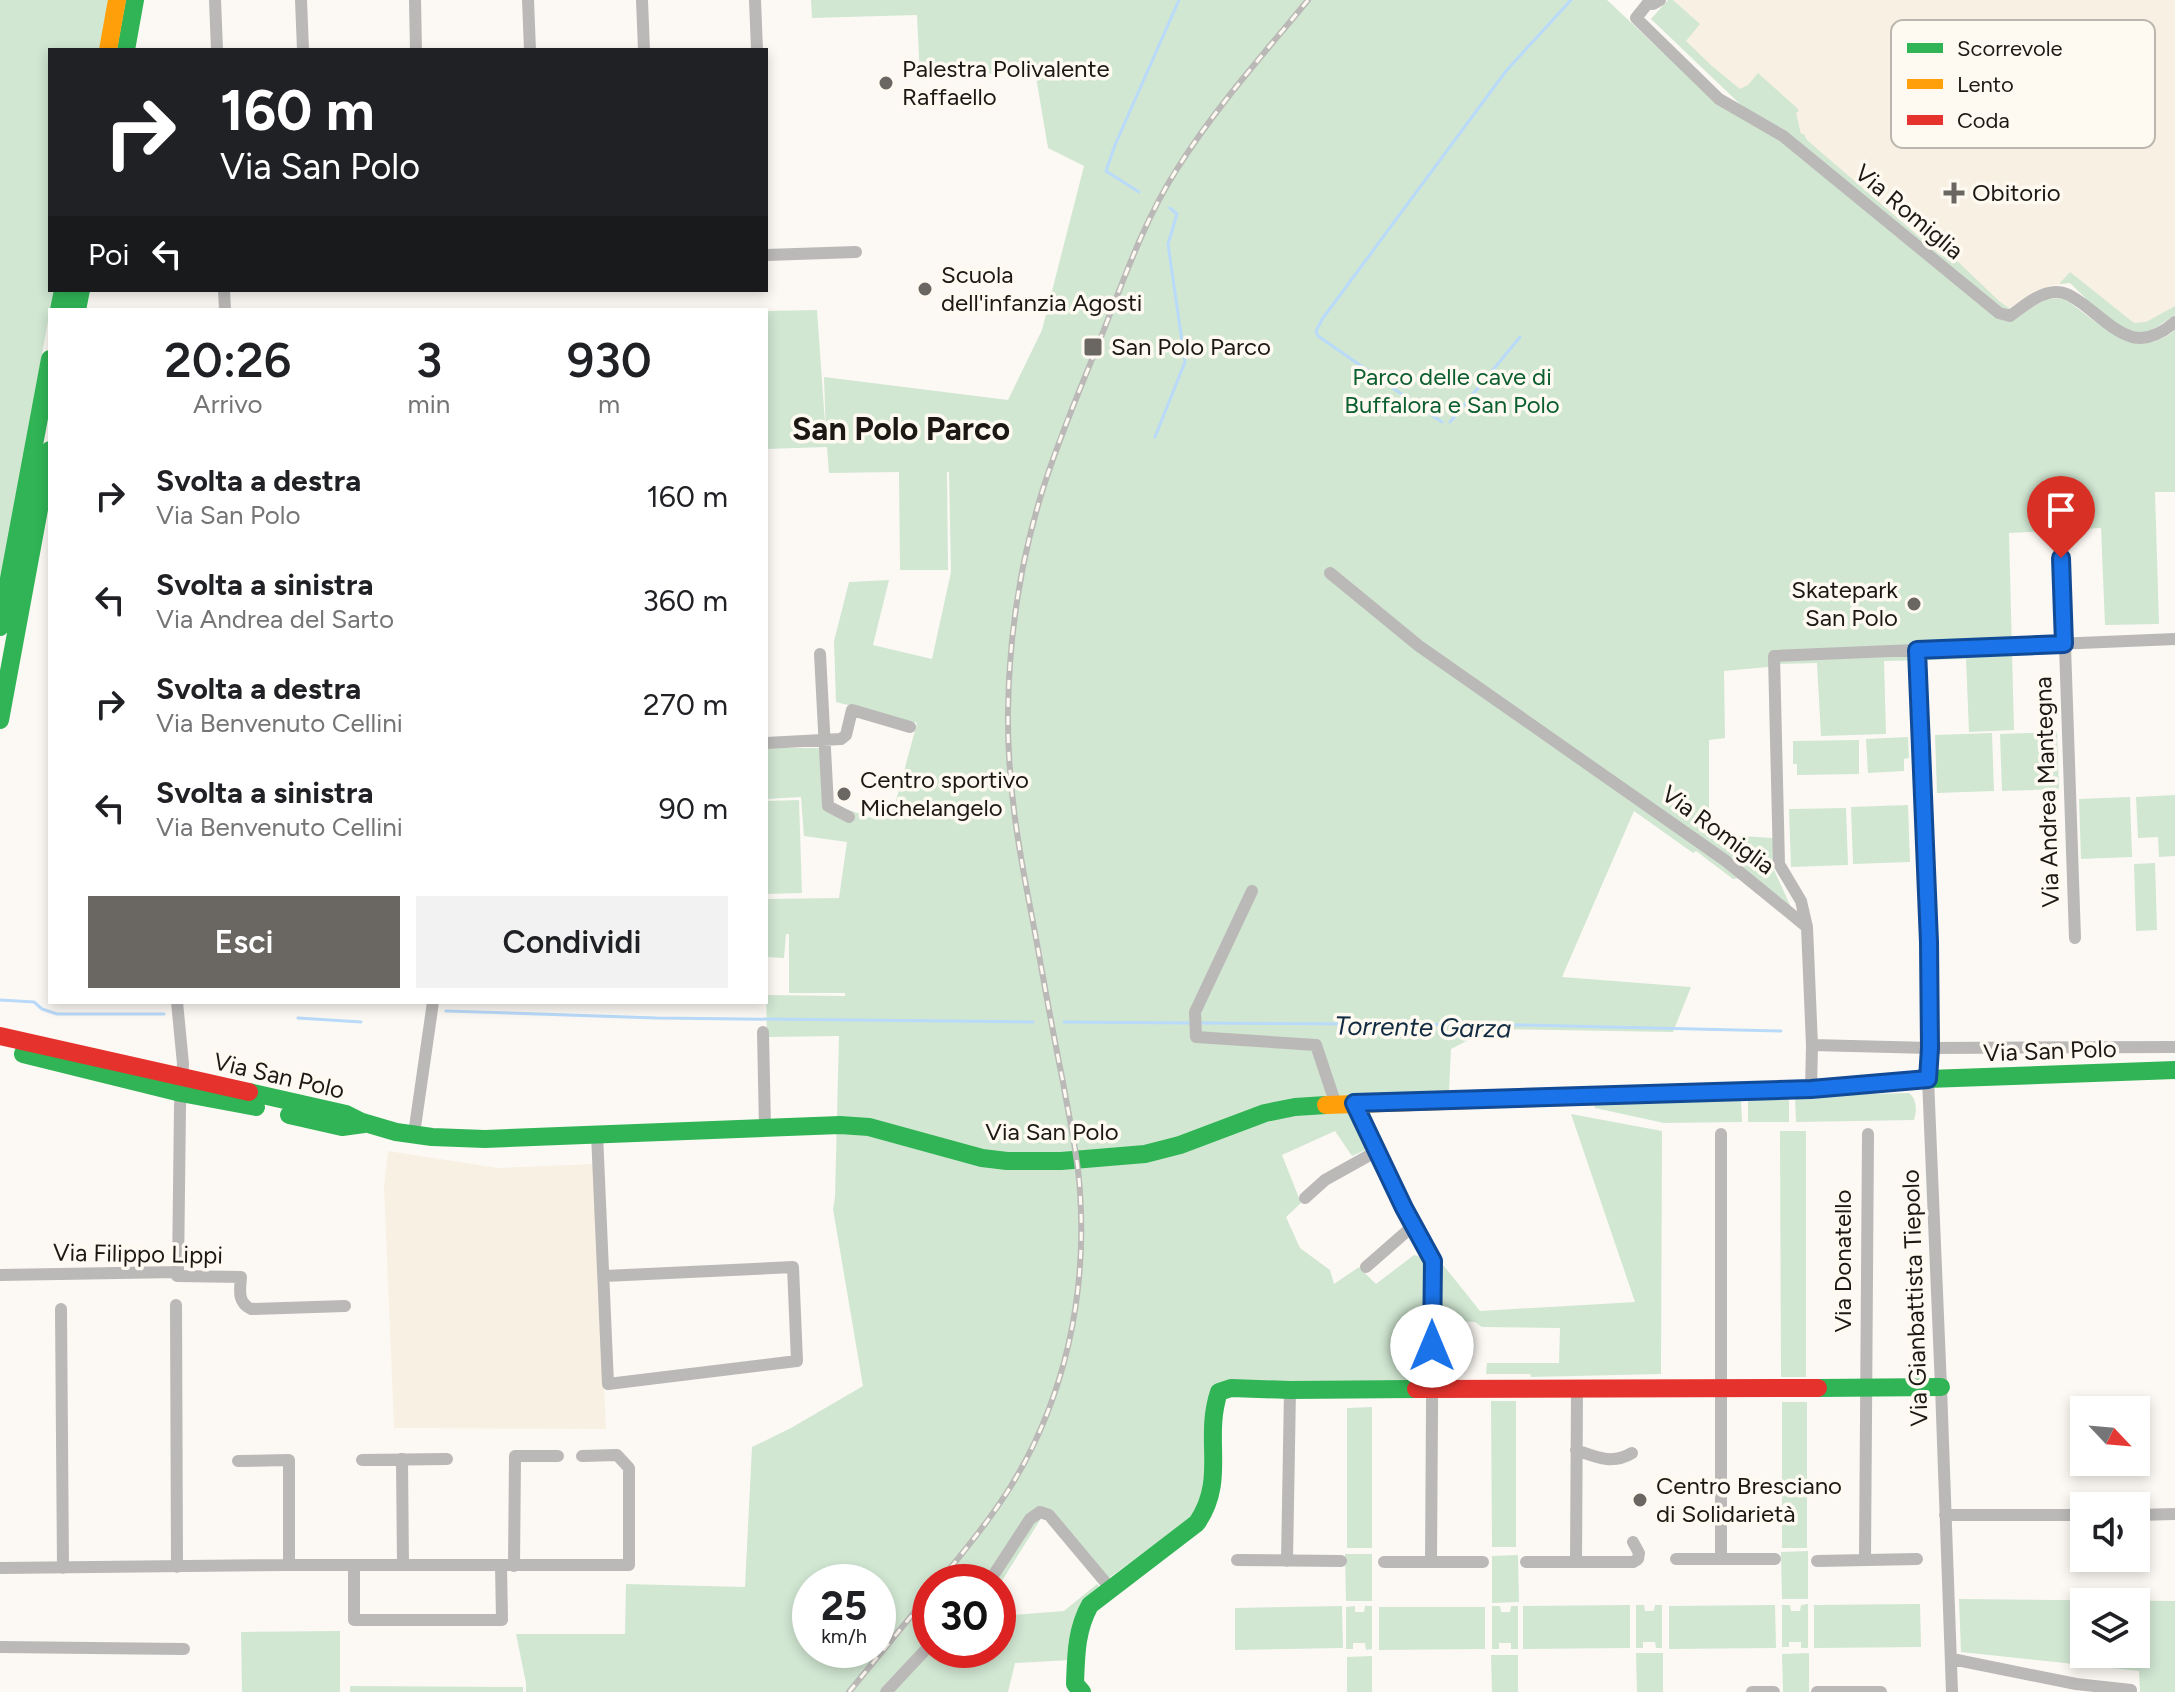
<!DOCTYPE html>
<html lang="it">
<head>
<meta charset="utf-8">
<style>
  :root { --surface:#fff; --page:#f2f2f2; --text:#202124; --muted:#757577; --accent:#6a6762 }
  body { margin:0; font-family:Figtree,sans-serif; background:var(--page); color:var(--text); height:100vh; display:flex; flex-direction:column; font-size:30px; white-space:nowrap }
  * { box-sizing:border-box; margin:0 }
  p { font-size:26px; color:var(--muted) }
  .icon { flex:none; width:44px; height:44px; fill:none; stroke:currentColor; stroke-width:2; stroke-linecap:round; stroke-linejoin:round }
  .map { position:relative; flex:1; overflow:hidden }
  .drawer { position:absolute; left:48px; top:308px; width:720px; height:696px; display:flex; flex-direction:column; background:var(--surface); border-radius:0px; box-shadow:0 4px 12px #0003 }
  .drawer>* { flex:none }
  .guide { position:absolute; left:48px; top:48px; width:720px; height:244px; border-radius:0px; box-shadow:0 4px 12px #0003; background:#202124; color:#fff; overflow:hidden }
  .needle { width:52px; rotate:116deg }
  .fabs { position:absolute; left:2070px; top:1396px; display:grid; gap:16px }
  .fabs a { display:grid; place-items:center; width:80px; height:80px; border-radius:0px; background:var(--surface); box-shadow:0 4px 12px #0003; font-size:40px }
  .speed { position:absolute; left:792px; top:1564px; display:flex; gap:16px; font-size:40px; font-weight:700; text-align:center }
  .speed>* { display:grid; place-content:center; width:104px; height:104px; border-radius:50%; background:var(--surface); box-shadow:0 4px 12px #0003; line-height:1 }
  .speed small { font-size:20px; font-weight:400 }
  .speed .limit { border:12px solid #d22; background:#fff; color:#111 }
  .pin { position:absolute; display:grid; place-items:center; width:68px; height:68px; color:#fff; margin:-82px -34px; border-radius:50% 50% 50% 0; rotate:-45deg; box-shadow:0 0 8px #0007 }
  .pin .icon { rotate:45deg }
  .me { position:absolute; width:88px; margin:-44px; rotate:0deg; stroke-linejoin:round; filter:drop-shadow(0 0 6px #0008) }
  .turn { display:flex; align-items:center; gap:28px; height:168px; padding:0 40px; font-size:36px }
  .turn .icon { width:104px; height:104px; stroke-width:2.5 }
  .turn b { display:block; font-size:56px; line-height:68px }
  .then { display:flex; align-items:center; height:76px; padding:0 40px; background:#0003; gap:16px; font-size:30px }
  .eta { display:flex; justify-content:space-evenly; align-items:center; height:136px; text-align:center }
  .eta b { font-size:48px; font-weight:600; line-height:56px }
  .button { display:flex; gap:16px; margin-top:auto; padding:16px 40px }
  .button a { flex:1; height:92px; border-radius:0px; background:var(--accent); color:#fff; font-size:32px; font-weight:600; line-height:92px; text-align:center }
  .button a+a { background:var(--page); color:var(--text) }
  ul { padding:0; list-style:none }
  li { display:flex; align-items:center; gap:24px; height:104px; padding:0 40px }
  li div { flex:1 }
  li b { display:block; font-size:30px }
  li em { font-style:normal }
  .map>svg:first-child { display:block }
</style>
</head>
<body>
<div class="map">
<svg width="2175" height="1692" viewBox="0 0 2175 1692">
  <rect width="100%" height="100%" fill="#fcf9f4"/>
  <path fill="#f8f0e3" d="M1668,0H2175V315L2146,333L2117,325L2069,283L2049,286L2006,310L1651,19Z
    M388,1151L498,1168L593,1164L606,1429L394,1428L384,1186Z"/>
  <path fill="#d1e7d2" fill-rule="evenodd" d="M0,0H109L100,50H50V290H55L52,310H50L0,588Z
    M811,0H1607L1716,102L1756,123L2014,320C2031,309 2044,295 2065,299C2098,322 2136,364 2175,330V492H2155L2159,624L2105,625L2101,528L2009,533L2014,730L1969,732L1966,659L1884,661L1886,734L1821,736L1817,663L1774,664L1768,667L1724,671L1725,738L1709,740V834L1773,838L1774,870L1796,918L1746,877L1733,879L1696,851L1693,853L1634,811L1562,977L1691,987L1673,1032L1490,1029L1451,1049L1449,1092L1350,1097V1115L1370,1148L1352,1156L1335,1131L1282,1155L1301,1203L1286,1217L1300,1248L1330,1270L1334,1284L1359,1267L1376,1284L1414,1255L1428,1259L1426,1382L1228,1383L1204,1427V1493L1202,1502L1193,1516L1109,1578L1057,1516L1047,1509L998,1587V1582H930V1650H998V1616L1064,1611L1097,1584L1101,1589L1071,1660L1015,1663L1008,1692H526V1683L516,1634H625L626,1584L745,1587L752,1447L791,1428L863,1386L833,1209L835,1197L839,1036L767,1037L766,995L845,996V993H789V934H786L784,958L766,957V899L839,898L847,842L804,836L801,797L766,799V748H822L825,802L875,819L881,805L894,808L917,723L836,702L834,641L849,582L889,580L873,645L932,659L951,572L949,472H947L948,570H900L899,472L829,473L827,447L766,449V311L817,310L826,437L824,377L1008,400L1042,330L1084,166L1048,148L1035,71L920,78L917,15L812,18ZM810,1582H878V1650H810Z
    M1668,0H1673L1700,24L1686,41L1712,66L1740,89L1748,85L1758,73L1796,107L1799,111L1796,113L1801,134H1804L1807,140L1939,254L1944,257L1952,256L1999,301L2010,309L2006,310L2002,308L1894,222L1809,150L1741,105L1651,19Z
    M2070,272L2134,323L2146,322L2175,306V315C2166,320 2157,328 2148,332C2125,341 2086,298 2070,283L2059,284Z
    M2057,732L2059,789L2002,791L2000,734Z
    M1992,733L1994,791L1937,793L1935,735Z
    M1908,737L1909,758L1904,759V771L1868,773L1866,739Z
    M1859,740V774L1797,775V764H1793V741Z
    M2175,795V856L2159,857L2158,837L2138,838L2136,797Z
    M2130,797L2132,857L2081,859L2079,799Z
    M799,800L802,893L766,894V801Z
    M1908,805L1910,862L1853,864L1851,807Z
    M1846,808L1848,865L1791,867L1789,809Z
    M2155,863L2157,930L2136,931L2134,864Z
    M1909,1093C1917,1099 1917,1111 1914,1120L1796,1122L1795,1096Z
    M1789,1097V1122H1748V1098Z
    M1741,1101L1742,1122L1664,1123L1595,1108L1594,1102Z
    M1571,1114L1662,1131L1661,1374L1531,1377L1530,1374H1486L1487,1363H1559L1560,1328L1482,1327L1475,1322L1436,1321V1266H1444L1480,1311L1635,1302Z
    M1780,1131H1806V1377H1781Z
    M1491,1401H1516V1547H1492Z
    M1782,1402H1807V1548H1782Z
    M1372,1407V1548H1347V1408Z
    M1808,1551V1599H1782L1781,1552Z
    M1345,1554H1372V1601H1346Z
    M1518,1555L1519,1602L1492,1603V1556Z
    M1959,1599L2175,1601V1692H2140L2139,1671L1961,1652ZM2084,1602H2136V1654H2084Z
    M1808,1604V1648H1801V1642H1789V1647H1782V1605H1790L1791,1611H1800L1801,1605Z
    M1920,1604L1921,1647L1814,1648V1605Z
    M1630,1605V1648L1523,1649V1606Z
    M1636,1605H1644L1645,1611H1654L1655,1605H1662V1648H1656L1655,1642H1643V1648H1636Z
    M1775,1605L1776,1648L1669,1649V1606Z
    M1342,1606L1343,1648L1235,1650V1608Z
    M1355,1606V1612H1364L1365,1606H1372V1649L1366,1650L1365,1643H1353V1649H1346V1607Z
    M1492,1606H1500L1501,1612H1510L1511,1606H1518V1649H1511V1643H1499V1649H1492Z
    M1379,1607H1485V1649L1379,1650Z
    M340,1631V1692H242L241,1632Z
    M1636,1653H1663V1692H1637Z
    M1809,1653V1692H1783L1782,1654Z
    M1491,1655H1518V1692H1492Z
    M1372,1656V1692H1347V1657Z
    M350,1686L523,1687V1692H350Z"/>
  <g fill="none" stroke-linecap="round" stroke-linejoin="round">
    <path stroke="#b9daf9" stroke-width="3" d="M1139,192L1106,171L1115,145L1179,0
      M1442,422L1318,336L1316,331L1323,318L1506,71L1571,0
      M1450,422L1520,337
      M1155,437L1185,362L1168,244L1177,214L1170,208
      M0,1000L34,1002L42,1009L57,1014H164
      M446,1011L657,1018L1033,1022
      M298,1018L361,1022
      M1064,1022L1193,1023
      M1201,1023L1521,1025L1781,1031"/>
    <path stroke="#bbb8b8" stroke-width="12" d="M215,0L217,50
      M301,0L303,50
      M415,0L416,50
      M528,0L530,50
      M642,0L644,50
      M755,0L757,50
      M1660,0L1653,4L1648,3L1636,18L1719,99L1783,136L1999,313L2010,316C2023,307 2038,293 2055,292C2066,291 2074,298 2083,304C2116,329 2136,356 2175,322
      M766,255L856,252
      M224,290L225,310
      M2061,529L2075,938
      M1330,573L1419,646L1726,861L1807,927
      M1917,650L1929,942L1930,1048L1928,1079L1941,1387L1952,1692
      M820,654L828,806L849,817
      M766,743L841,739L846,735L852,710L910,727
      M1252,891L1195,1012L1196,1037L1316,1045L1336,1105
      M177,1002L183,1064L180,1106L178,1272
      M763,1032L765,1128
      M1812,1045L1930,1048L2175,1047
      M1811,1089L1812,1045L1807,927L1801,901L1779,864L1774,656L2175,639
      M1354,1103L1404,1208L1433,1261L1431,1562
      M414,1134L433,1002
      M597,1134L608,1384L797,1361L793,1267L605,1276
      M1305,1198L1325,1180L1377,1151
      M1366,1267L1414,1225
      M0,1275L178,1272L177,1276L241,1277C240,1290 237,1302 251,1309L345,1306
      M176,1305L177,1567
      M61,1309L63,1568
      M1576,1450C1596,1457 1612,1465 1632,1453
      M402,1459L403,1565
      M362,1460L447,1459
      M238,1461L289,1460V1565
      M1945,1515H2084
      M2136,1515L2175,1514
      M1676,1559H1775
      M1721,1559V1134
      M1237,1560L1341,1561
      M1865,1560L1868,1134
      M1287,1561L1290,1390
      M1817,1561L1917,1559
      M1384,1562H1483
      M1526,1562H1633L1638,1559L1639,1553L1633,1542
      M1576,1562L1577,1389
      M354,1566V1620H502L501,1565
      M514,1566L515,1456H558
      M0,1568L289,1565H629V1468L617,1455L582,1456
      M989,1582L1030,1519L1040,1512L1049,1515L1111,1589
      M0,1647L184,1649
      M1952,1659L2076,1684L2131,1690
      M886,1692L930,1645
      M1752,1692H1774
      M1817,1692H1881"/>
    <path stroke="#30b455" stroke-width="18" d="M126,50L135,0
      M59,310L63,290
      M77,310L81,290
      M0,627L50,359
      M0,720L50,450
      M23,1054L181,1093L256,1107
      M249,1092L346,1114L362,1122L396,1132L432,1137L485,1139L840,1125L869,1127L982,1158L1007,1161H1061L1145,1154L1180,1145L1265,1113L1295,1107L1326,1105
      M1715,1092L1811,1089L1928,1079L2175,1070
      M289,1115L342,1127L364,1124
      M1818,1388L1941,1387
      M1082,1692L1075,1684C1076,1656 1076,1630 1090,1605L1197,1523C1227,1479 1203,1440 1219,1392L1231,1388L1290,1390L1416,1389"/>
    <path stroke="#ff9f0a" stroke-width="18" d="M108,50L117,0
      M1326,1105L1715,1092"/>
    <path stroke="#e5322d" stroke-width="18" d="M0,1036L249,1092
      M1416,1389L1818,1388"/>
    <defs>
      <path id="rail" d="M939,1582C964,1551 990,1520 1011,1486C1065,1398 1087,1295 1080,1192C1078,1155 1069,1118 1063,1082C1052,1029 1043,976 1033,922C1019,852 1007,783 1008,711C1009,636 1020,563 1042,492C1059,437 1082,385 1103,332C1125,276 1145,219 1177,169C1215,108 1263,55 1308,0
        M849,1692L930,1593"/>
    </defs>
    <use href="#rail" stroke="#bbb9b7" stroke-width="6"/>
    <use href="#rail" stroke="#fffaf1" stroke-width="3" stroke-dasharray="9" stroke-linecap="butt"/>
  </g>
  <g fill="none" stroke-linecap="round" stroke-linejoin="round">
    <defs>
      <path id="route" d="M1432,1346L1433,1261L1404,1208L1354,1103L1811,1089L1928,1079L1930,1048L1929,942L1917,650L2064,644L2061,558"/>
    </defs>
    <use href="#route" stroke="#114b97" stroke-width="20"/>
    <use href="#route" stroke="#1a73e8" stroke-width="14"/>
  </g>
  <g fill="#6a6762" stroke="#fffaf1" stroke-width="3">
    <circle cx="886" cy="83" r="8"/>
    <path d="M1950 181h8v8h8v8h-8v8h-8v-8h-8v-8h8z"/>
    <circle cx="925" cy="289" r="8"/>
    <rect x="1083" y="337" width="20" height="20" rx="4"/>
    <circle cx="1914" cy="604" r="8"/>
    <circle cx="844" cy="794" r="8"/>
    <circle cx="1640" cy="1500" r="8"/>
  </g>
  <g text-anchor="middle" stroke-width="7" stroke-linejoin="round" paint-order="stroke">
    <g font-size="24" fill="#1c1914" stroke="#fffaf1" text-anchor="start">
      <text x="902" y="77">Palestra Polivalente<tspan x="902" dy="28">Raffaello</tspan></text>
      <text x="1972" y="201">Obitorio</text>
      <text x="941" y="283">Scuola<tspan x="941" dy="28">dell'infanzia Agosti</tspan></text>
      <text x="1111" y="355">San Polo Parco</text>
      <text x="1898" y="598" text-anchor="end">Skatepark<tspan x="1898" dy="28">San Polo</tspan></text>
      <text x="860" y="788">Centro sportivo<tspan x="860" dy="28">Michelangelo</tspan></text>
      <text x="1656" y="1494">Centro Bresciano<tspan x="1656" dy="28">di Solidarietà</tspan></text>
    </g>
    <g font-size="24" fill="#1c1914" stroke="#fffaf1">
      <text transform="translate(1909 212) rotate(40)" y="8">Via Romiglia</text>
      <text transform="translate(2047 792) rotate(-92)" y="8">Via Andrea Mantegna</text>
      <text transform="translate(1718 830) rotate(36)" y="8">Via Romiglia</text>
      <text transform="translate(2050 1051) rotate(-2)" y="8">Via San Polo</text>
      <text transform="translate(279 1076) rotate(13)" y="8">Via San Polo</text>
      <text x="1052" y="1140">Via San Polo</text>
      <text transform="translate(138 1254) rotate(1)" y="8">Via Filippo Lippi</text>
      <text transform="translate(1843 1261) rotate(-90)" y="8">Via Donatello</text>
      <text transform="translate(1915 1298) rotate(-92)" y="8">Via Gianbattista Tiepolo</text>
    </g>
    <g font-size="24" fill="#0b5e2f" stroke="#fffaf1">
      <text x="1452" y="385">Parco delle cave di<tspan x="1452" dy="28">Buffalora e San Polo</tspan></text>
    </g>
    <g font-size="26" font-style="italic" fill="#112b42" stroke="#fffaf1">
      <text transform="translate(1423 1027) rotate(1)" y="9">Torrente Garza</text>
    </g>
    <g font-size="32" font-weight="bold" fill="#1c1914" stroke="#fffaf1">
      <text x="901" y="440">San Polo Parco</text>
    </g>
  </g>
  <rect x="1891" y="20" width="264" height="128" rx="12" fill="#fffaf1" stroke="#bbb6af" stroke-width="2"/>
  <rect x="1907" y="43" width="36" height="10" fill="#30b455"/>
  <rect x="1907" y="79" width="36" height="10" fill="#ff9f0a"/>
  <rect x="1907" y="115" width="36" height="10" fill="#e5322d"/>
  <g font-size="22" fill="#1c1914">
    <text x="1957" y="56">Scorrevole</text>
    <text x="1957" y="92">Lento</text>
    <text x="1957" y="128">Coda</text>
  </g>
</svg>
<div class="fabs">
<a><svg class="needle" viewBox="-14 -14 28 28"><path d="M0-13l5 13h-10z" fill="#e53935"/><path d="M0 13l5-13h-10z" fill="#757577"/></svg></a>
<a><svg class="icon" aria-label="sound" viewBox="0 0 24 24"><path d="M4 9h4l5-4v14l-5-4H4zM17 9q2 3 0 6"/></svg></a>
<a><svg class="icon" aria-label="layers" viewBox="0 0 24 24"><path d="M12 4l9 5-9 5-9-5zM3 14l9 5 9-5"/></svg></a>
</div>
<div class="speed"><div>25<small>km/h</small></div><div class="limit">30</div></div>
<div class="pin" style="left:2061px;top:558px;background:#d93025"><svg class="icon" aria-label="arrive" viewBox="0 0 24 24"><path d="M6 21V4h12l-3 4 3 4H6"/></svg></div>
<svg class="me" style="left:1432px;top:1346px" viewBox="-20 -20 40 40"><circle r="19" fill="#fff"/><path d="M0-13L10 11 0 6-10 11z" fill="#1a73e8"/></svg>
<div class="guide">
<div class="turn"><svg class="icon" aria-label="right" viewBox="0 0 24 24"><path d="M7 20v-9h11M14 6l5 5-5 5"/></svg><div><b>160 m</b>Via San Polo</div></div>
<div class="then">Poi<svg class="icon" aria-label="left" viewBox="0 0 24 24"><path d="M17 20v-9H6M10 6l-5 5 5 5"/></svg></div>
</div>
<section class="drawer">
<div class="eta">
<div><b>20:26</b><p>Arrivo</p></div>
<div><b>3</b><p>min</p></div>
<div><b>930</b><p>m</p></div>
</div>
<ul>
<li><svg class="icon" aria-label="right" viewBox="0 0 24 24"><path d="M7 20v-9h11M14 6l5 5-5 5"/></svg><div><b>Svolta a destra</b><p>Via San Polo</p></div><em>160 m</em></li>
<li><svg class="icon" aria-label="left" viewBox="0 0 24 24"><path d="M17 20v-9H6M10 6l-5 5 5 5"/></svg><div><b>Svolta a sinistra</b><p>Via Andrea del Sarto</p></div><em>360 m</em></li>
<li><svg class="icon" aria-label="right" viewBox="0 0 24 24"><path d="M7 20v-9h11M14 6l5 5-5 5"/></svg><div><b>Svolta a destra</b><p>Via Benvenuto Cellini</p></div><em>270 m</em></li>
<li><svg class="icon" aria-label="left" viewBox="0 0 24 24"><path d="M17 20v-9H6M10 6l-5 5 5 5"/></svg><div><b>Svolta a sinistra</b><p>Via Benvenuto Cellini</p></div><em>90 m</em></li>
</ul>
<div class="button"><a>Esci</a><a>Condividi</a></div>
</section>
</div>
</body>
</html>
